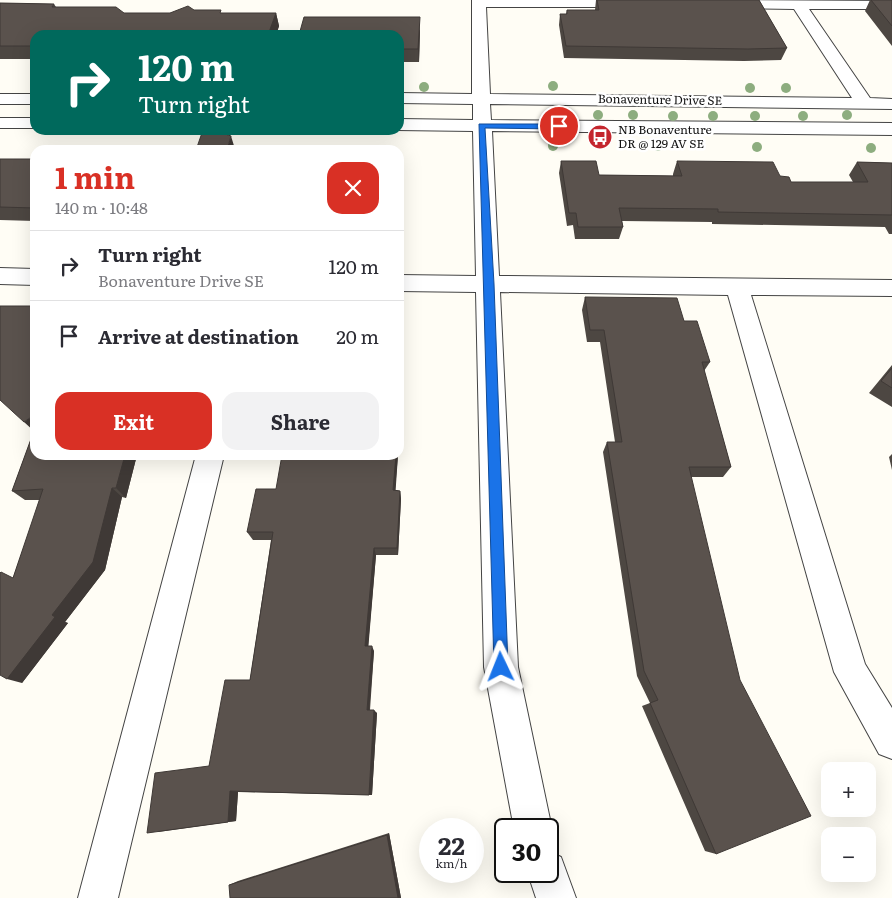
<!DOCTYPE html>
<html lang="en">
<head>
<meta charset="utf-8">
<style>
  :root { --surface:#fff; --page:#f2f2f3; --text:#2b2b33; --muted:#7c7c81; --line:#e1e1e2; --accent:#d93025 }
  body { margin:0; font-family:Literata,serif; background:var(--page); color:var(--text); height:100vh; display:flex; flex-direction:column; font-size:19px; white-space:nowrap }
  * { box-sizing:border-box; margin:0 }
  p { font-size:16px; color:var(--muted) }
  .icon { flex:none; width:28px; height:28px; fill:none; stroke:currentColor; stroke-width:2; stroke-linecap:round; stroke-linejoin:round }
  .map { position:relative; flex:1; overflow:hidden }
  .details { position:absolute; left:30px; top:145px; width:374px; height:315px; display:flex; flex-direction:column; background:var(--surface); border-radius:15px; box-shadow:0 5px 20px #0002 }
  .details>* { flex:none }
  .guide { position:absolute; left:30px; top:30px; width:374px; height:105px; border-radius:15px; box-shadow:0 5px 20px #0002; background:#00695c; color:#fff; overflow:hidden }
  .buttons { position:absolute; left:821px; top:762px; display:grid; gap:10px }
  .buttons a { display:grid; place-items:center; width:55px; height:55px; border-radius:10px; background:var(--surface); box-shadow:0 5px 20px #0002; font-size:25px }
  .speed { position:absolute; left:419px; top:818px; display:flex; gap:10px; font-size:25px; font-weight:700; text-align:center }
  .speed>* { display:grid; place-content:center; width:65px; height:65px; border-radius:50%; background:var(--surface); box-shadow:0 5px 20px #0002; line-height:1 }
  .speed small { font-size:12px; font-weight:400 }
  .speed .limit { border:2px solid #111; border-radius:8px; background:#fff; color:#111 }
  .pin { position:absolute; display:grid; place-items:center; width:42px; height:42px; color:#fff; margin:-21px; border:2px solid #fff; border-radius:50%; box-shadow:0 1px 5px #0007 }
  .me { position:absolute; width:55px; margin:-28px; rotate:358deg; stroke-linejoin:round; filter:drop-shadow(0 0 4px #0008) }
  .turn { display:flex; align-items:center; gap:18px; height:105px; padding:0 25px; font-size:22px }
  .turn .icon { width:65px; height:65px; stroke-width:2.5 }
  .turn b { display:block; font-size:35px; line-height:42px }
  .round { display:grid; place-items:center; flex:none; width:52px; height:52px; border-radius:15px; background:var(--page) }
  .head { display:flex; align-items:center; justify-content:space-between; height:85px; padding:0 25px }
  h1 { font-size:30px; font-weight:700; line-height:38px; color:var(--accent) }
  .button { display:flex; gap:10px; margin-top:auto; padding:10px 25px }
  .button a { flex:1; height:58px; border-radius:15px; background:var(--accent); color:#fff; font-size:20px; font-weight:700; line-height:58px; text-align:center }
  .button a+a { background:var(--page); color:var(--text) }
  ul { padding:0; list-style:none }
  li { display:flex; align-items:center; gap:15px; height:70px; padding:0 25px; border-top:1px solid var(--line) }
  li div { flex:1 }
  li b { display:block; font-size:19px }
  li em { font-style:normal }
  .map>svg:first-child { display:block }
</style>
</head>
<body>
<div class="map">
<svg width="892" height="898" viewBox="0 0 892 898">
  <rect width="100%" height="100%" fill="#fffdf5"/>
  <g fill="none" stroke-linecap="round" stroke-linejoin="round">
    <defs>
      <path id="minor" d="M472,0H638L640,3L638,6L633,7H486L490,94L852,98L794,9L724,8L719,7L717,4L722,0L892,1V9H809L870,98L892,99V109L490,104L491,120L892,123V135L492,131L499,276L892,280V296L751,295L865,664L892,708V759L879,754L834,672L728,295L500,292L518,667L552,829L548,840V829H514L484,667L476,292L399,291V275L476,276L473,131L397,130H399V119L473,120V104L399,103V93L472,94Z
        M0,94H35V104H0Z
        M0,118H35V128H0Z
        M0,268L35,269V285L0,284Z
        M196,455H224L118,898H78Z
        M548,851L561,857L576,898H536L527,871H548Z"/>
    </defs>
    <use href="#minor" stroke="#444" stroke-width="2"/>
    <use href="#minor" fill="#fff" fill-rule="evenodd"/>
  </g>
  <g fill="#8dad7f">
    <circle cx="553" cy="86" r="5"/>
    <circle cx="424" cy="87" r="5"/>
    <circle cx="750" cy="88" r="5"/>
    <circle cx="786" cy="88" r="5"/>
    <circle cx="598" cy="115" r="5"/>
    <circle cx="633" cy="115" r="5"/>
    <circle cx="847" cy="115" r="5"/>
    <circle cx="673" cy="116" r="5"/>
    <circle cx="713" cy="116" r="5"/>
    <circle cx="755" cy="116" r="5"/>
    <circle cx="803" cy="116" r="5"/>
    <circle cx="553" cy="146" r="5"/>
    <circle cx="658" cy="146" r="5"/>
    <circle cx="757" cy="147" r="5"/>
    <circle cx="871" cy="148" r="5"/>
  </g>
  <path fill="#4d4742" d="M596,0H759L787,48L781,60L744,61L564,58L559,25L560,14H566L567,10H595Z
    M870,0H892V46L865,11Z
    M0,3L54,4L56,7L124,13H170L194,10L222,13H276L279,26L276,35H35V59H0Z
    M420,30L419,62H399V35Z
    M0,159H35V221L0,220Z
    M399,161L404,174L400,220H399Z
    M561,161L599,175L673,176V174L677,161L780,176L791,182H853L849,175L857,162L892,163V234H889L885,227L712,224V222L622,221L623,227L619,239H575L573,225L567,226L559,173Z
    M399,295H403L404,307L401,341H399Z
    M585,297L684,321L710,362L704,371L731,467L723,477H691L716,854L705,851L642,706L650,703L637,676L603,452L607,442H615L600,342H587L582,310Z
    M35,306V455H137L126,498L122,497L105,570L65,622L68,623L22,683L13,578L40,500H25L12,491L34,431Z
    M892,365V407L869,393Z
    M892,454V470L889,457Z
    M398,455L395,490L400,491L401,499L398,555H376L368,646L374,651L370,710L377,713L372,795L238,792L236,821L158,832L209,766L250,680L271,540H253L247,532L276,489Z
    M389,833L401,898L229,885L238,881Z"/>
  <path fill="#3f3936" d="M276,13L279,26L276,35H268Z
    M420,17V30L419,62L418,49Z
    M231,136L235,149V150H227Z
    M403,161L404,174L400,220L399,207Z
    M403,295L404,307L401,341L400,329Z
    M35,414V432L24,422Z
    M125,455H137L126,498L116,488Z
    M396,455H398L395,499L393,490Z
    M112,488L122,497L105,570L65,622L68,623L22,683L7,679Z
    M400,491L401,499L398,555L397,548Z
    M374,548L376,555L368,651L365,646Z
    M372,646L374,651L369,713L367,710Z
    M374,710L377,713L372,795H369Z
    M230,791L238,792L236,821L228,822Z
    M389,833L401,898H398L387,835Z"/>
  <path fill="#5a524d" stroke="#3f3936" d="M597,0H759L787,48L748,49L566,46L560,14H567V10H599Z
    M871,0H892V26Z
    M0,3L54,4L52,7H116L124,13H170L188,6L194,10H221L220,13H276L268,35H35V46H0Z
    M304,17H420L418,49H399V35H299Z
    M203,130H213L231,136L227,150H196Z
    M0,159H35V208L0,207Z
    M399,161H403L399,207Z
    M561,161H596L599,175L682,176L677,161L773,162L780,176L789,177L791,182H868L857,162L892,163V215L718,212V209L619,208L623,227H578L576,213H569Z
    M399,295H403L400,329H399Z
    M585,297L677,298L684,321H697L710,362H702L731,467H689L740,680L811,816L716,854L650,703L658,700L644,671L607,442H622L604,330H590Z
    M0,306H35V414L24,422L0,400Z
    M892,368V388L881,381Z
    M35,428V455H125L116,488H112L93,562L52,615L55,617L7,679L0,675V573L1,572L13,578L43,489L12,491Z
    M282,455H396L393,490L400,491L397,548H374L365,646H372L367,710H374L369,795L230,791L228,822L147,833L155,773L209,766L225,680H250L273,532H247L256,489H276Z
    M387,835L398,898H230L229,885Z"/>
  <path fill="#1a73e8" stroke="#114b97" d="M479,124H559L563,126L559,129L485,128L494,284L508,667L506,672L501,674L496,672L494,667Z"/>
  <defs>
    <symbol id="bus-disc" viewBox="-11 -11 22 22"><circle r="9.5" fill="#c4262e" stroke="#fff"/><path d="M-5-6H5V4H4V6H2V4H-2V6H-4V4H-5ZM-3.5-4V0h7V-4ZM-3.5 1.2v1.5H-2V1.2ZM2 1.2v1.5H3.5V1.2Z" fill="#fff"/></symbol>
  </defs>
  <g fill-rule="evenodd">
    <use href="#bus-disc" x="586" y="123" width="28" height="28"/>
  </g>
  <g text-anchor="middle" stroke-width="5" stroke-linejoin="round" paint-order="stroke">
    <g font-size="12" fill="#111" stroke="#fff">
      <text transform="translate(660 100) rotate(1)" y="4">Bonaventure Drive SE</text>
    </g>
    <g font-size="12" fill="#111" stroke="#fff" text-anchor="start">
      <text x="618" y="134">NB Bonaventure<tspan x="618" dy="14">DR @ 129 AV SE</tspan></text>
    </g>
  </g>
</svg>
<div class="buttons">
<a>+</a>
<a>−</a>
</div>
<div class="speed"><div>22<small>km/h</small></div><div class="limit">30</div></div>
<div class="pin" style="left:559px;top:126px;background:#d93025"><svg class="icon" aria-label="arrive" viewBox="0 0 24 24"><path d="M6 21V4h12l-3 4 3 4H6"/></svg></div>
<svg class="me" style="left:501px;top:667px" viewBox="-20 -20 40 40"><path d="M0-17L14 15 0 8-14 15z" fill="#1a73e8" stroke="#fff" stroke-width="4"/></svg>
<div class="guide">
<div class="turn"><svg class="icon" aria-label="right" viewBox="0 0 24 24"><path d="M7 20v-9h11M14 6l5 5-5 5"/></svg><div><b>120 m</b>Turn right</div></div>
</div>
<section class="details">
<div class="head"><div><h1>1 min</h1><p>140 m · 10:48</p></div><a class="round" style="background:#d93025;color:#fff"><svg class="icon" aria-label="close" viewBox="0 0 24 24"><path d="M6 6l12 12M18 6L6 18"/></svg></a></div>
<ul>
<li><svg class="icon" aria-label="right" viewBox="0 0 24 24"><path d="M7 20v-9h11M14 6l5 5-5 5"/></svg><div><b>Turn right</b><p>Bonaventure Drive SE</p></div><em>120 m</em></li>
<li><svg class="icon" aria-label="arrive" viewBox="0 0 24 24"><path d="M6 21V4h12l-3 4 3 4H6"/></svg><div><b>Arrive at destination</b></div><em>20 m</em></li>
</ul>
<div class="button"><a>Exit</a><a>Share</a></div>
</section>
</div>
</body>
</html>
